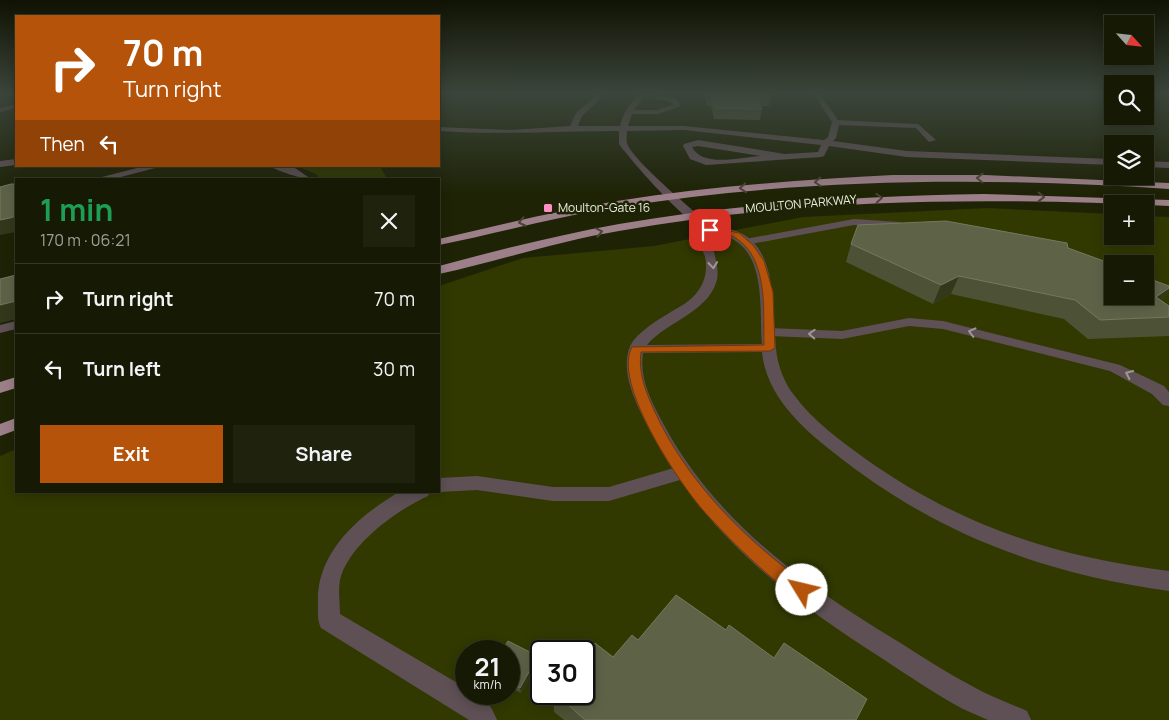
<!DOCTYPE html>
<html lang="en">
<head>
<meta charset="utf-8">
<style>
  :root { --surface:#161a04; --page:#1f230e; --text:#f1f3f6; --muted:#9ea19a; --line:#353826; --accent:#b45309 }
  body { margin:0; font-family:Manrope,sans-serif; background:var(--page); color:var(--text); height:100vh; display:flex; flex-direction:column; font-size:19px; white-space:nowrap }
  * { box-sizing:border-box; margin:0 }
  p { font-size:16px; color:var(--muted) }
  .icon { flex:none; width:28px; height:28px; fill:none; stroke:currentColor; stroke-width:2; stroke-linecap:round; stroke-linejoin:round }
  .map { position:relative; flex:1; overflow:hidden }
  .details { position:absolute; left:15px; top:178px; width:425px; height:315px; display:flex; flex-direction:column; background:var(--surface); border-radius:0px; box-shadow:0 2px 12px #0003,0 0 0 1px var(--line) }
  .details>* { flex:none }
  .guide { position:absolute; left:15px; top:15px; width:425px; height:152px; border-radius:0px; box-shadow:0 2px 12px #0003,0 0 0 1px var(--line); background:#b45309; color:#fff; overflow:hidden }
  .needle { width:32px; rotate:117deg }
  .fabs { position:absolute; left:1104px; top:15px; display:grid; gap:10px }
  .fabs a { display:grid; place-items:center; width:50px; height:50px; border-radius:0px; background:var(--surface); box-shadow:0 2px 12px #0003,0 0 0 1px var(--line); font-size:25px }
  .speed { position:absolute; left:455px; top:640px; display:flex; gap:10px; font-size:25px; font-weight:700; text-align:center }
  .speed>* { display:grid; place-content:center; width:65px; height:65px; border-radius:50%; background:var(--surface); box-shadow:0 2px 12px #0003,0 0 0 1px var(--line); line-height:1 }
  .speed small { font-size:12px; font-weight:400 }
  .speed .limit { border:2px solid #111; border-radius:8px; background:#fff; color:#111 }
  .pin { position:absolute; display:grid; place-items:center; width:42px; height:42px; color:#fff; margin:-21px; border-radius:10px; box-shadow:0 2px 8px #0006 }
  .me { position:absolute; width:55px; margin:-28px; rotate:306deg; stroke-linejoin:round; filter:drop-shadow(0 0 4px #0008) }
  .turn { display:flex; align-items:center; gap:18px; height:105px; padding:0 25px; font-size:22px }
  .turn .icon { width:65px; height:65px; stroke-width:2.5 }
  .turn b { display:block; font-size:35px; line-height:42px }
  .then { display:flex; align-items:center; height:48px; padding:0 25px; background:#0003; gap:10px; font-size:19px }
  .round { display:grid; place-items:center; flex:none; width:52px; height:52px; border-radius:0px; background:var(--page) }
  .head { display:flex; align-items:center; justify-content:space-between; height:85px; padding:0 25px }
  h1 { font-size:30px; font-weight:700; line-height:38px; color:#1e9e55 }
  .button { display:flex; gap:10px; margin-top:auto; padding:10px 25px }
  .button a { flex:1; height:58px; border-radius:0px; background:var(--accent); color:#fff; font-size:20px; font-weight:700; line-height:58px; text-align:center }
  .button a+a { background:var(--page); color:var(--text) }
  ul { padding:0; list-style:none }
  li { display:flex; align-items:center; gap:15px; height:70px; padding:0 25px; border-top:1px solid var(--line) }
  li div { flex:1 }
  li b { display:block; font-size:19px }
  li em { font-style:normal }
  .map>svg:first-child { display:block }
</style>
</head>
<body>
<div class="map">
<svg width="1169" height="720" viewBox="0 0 1169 720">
  <rect width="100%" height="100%" fill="#1e2306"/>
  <path fill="#313900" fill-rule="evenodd" d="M297,166H380L387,179H320L316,174Z
    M987,208L1112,214V236H1145V216L1169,217V720H0V456L16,449V491H439V286L523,258L654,246L803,217ZM1112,264H1145V296H1112ZM466,651H509V694H466ZM541,651H584V694H541Z"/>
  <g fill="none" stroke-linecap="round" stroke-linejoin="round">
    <path fill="#5e5055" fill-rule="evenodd" d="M599,93H606L582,116L578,126H620C623,113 630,103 640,93L676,98L681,106L658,114H632L628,126H684L824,140L828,137L832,122L813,93H819L838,120L918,124L936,140L929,142L916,128L839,125L836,138L833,141L907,151L1112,159V165L907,157L829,146L824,156L821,157L706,165L690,159L683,146L684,144L698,140L785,154L818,152L821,145L684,130L627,131C627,134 626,139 627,143C631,159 698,215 714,228V232L710,233C691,229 632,162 619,144V131C559,131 499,135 439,131V127L511,130L570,126L576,113ZM645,96L671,102L673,105L657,110H634ZM698,146L761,156C741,157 703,168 692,147Z
      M16,104V108L0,112V108Z
      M16,159V165L0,167V161Z
      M1145,161L1169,162V168L1145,167Z
      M145,166H163L113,179H94Z
      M270,166L295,168L311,179C302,179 277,171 270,166Z
      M854,219L900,222L905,225L900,228L854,225L745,245L739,242L745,239Z
      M909,318L943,321L1120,365L1164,386L1169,392V406L1163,405L1152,394L1110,371L943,329L909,326L842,339L769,336L762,332L769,328L842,331Z
      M16,321V329L0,333V325Z
      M684,465L690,467L693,472L690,477L609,501H553L477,490L439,492L436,491H439V478L477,476L553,487H609Z
      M401,491H430L428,496C397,510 348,545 340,580C338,591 340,603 340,614L466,688V694C484,694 491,705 497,720H469L321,628C317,620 318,613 318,605C315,553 359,515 401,491Z"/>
    <path fill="#5e5055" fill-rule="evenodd" d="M710,227C719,228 728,228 736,231C783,248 770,323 778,361C781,373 786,385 794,395C813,421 841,441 867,460C961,526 1056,557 1169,571V591C1041,573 934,533 833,452C801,427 766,395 762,352L643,353C639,379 652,403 664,425C715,520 803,584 894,639C920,655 945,672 972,686C989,696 1009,703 1027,711L1031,720H988L963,709C935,694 909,676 883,659C784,596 701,531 647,425C636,403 621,374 629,349C635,330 671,313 687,302C702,291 709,275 705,256C703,252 700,246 700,241C700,236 705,228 710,227ZM714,234C768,239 759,305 762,344L647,345C666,322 706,313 716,283C722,266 709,249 714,234Z"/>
    <path fill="#9d7f8a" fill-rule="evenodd" d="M0,93H6L0,96Z
      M893,175H985L1169,183V189C985,177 802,178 620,207C558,216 499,233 439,245V239C498,225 557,211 617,201C709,186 801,180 893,175Z
      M984,194L1169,200V206C987,197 801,198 619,231C558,241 499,261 439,274V266C498,250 558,235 619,224C740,203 862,196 984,194Z
      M16,377V388L0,393V382Z
      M16,418V430L0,436V424Z"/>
  </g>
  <path fill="#4d5236" d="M703,93H770L771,95L769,106H760L762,109L760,120L714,119L711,106H707Z
    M851,244L1068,248L1169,286V290L1162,301L1169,306V336L1088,339L1064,319L951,294L933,304L846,262Z
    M726,630L856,720H564L554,712L553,694H584L613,657L638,640Z
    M509,651L538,656L539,662L521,693L509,687Z"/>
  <path fill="#33381b" d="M16,216V232L0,235V220Z
    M959,276L951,294L933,304L941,285Z
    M1169,288V290L1159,306L1156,297Z
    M16,301V319L0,323V305Z
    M538,656L539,662L521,693L520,688Z"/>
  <path fill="#5e6348" stroke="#74795f" d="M707,93H770L771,95H755L762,109L716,108L712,95H708Z
    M11,184H16V216L10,218L0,220V187Z
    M946,221L1067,243L1068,248L1112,264V296H1145V277L1169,286V288L1156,297L1169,306V317L1100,320L1075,300L959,276L941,285L851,244L858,225Z
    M16,275V301L0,305V279Z
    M676,595L726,630L729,625L774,658L784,643L867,699L856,720H585L556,694H584V656L595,643L613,657L632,635L638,640Z
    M508,641L538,656L520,688L509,681V651H501Z"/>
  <defs><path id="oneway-chevron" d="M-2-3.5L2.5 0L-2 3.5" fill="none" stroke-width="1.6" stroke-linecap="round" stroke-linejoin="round" transform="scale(1.25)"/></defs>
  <g stroke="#4a4334">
    <use href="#oneway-chevron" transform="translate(980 178) rotate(-179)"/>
    <use href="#oneway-chevron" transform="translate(818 182) rotate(176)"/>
    <use href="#oneway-chevron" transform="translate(743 188) rotate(175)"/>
    <use href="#oneway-chevron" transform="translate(1041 197) rotate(1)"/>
    <use href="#oneway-chevron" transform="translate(879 198) rotate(-3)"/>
    <use href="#oneway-chevron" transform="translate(522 222) rotate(168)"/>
    <use href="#oneway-chevron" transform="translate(599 232) rotate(-11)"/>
  </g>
  <g stroke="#9d9893">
    <use href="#oneway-chevron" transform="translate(713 265) rotate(84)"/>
    <use href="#oneway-chevron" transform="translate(972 332) rotate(-166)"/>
    <use href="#oneway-chevron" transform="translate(812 334) rotate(-177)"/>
    <use href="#oneway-chevron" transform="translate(1129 374) rotate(-155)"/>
  </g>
  <linearGradient id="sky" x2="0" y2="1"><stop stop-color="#101303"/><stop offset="0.48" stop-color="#3b453b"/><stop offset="1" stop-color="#3b453b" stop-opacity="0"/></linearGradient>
  <rect width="1169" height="194" fill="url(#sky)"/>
  <path fill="#b45309" stroke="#753606" d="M710,227L739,233L753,245L764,261L773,292L775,348L770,351L641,352C638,373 646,392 654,410C686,481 745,540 808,585L810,590L808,596L802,598C777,588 721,531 702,509C678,481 612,383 632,347L764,345C763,311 769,257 734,237C727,233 715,234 707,232L706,230Z"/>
  <rect fill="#fd8ebf" stroke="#1e2306" stroke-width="2" x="543" y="203" width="10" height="10" rx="2.5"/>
  <g text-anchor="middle" stroke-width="5" stroke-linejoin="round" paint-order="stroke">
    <g font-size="12" fill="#ebefde" stroke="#1e2306">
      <text transform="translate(801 204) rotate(-5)" y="4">MOULTON PARKWAY</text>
    </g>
    <g font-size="12" fill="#ebefde" stroke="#1e2306" text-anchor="start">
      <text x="558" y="212">Moulton-Gate 16</text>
    </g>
  </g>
</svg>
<div class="fabs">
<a><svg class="needle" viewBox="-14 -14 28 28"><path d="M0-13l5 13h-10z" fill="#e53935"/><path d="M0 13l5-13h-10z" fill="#9ea19a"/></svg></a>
<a><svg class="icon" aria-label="search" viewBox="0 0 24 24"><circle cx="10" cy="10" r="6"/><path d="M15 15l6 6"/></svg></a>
<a><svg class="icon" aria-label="layers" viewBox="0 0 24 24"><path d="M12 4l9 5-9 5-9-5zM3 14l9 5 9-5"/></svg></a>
<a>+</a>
<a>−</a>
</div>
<div class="speed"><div>21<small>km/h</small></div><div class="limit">30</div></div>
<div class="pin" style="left:710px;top:230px;background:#d93025"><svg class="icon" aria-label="arrive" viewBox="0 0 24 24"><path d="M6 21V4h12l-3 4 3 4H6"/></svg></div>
<svg class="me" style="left:802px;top:590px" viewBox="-20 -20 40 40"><circle r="19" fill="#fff"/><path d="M0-13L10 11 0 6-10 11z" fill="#b45309"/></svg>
<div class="guide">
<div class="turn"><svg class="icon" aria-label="right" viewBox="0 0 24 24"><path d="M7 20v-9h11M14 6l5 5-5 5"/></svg><div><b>70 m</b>Turn right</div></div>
<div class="then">Then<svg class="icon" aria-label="left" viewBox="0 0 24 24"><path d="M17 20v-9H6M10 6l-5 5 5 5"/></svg></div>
</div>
<section class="details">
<div class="head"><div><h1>1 min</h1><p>170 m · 06:21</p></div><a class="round"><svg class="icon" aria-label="close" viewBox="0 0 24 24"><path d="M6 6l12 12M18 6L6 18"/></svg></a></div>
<ul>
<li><svg class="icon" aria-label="right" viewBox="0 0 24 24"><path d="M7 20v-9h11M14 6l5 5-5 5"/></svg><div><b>Turn right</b></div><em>70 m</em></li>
<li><svg class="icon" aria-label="left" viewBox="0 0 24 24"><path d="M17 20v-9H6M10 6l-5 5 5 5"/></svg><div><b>Turn left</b></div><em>30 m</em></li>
</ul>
<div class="button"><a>Exit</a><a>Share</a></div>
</section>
</div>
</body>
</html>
